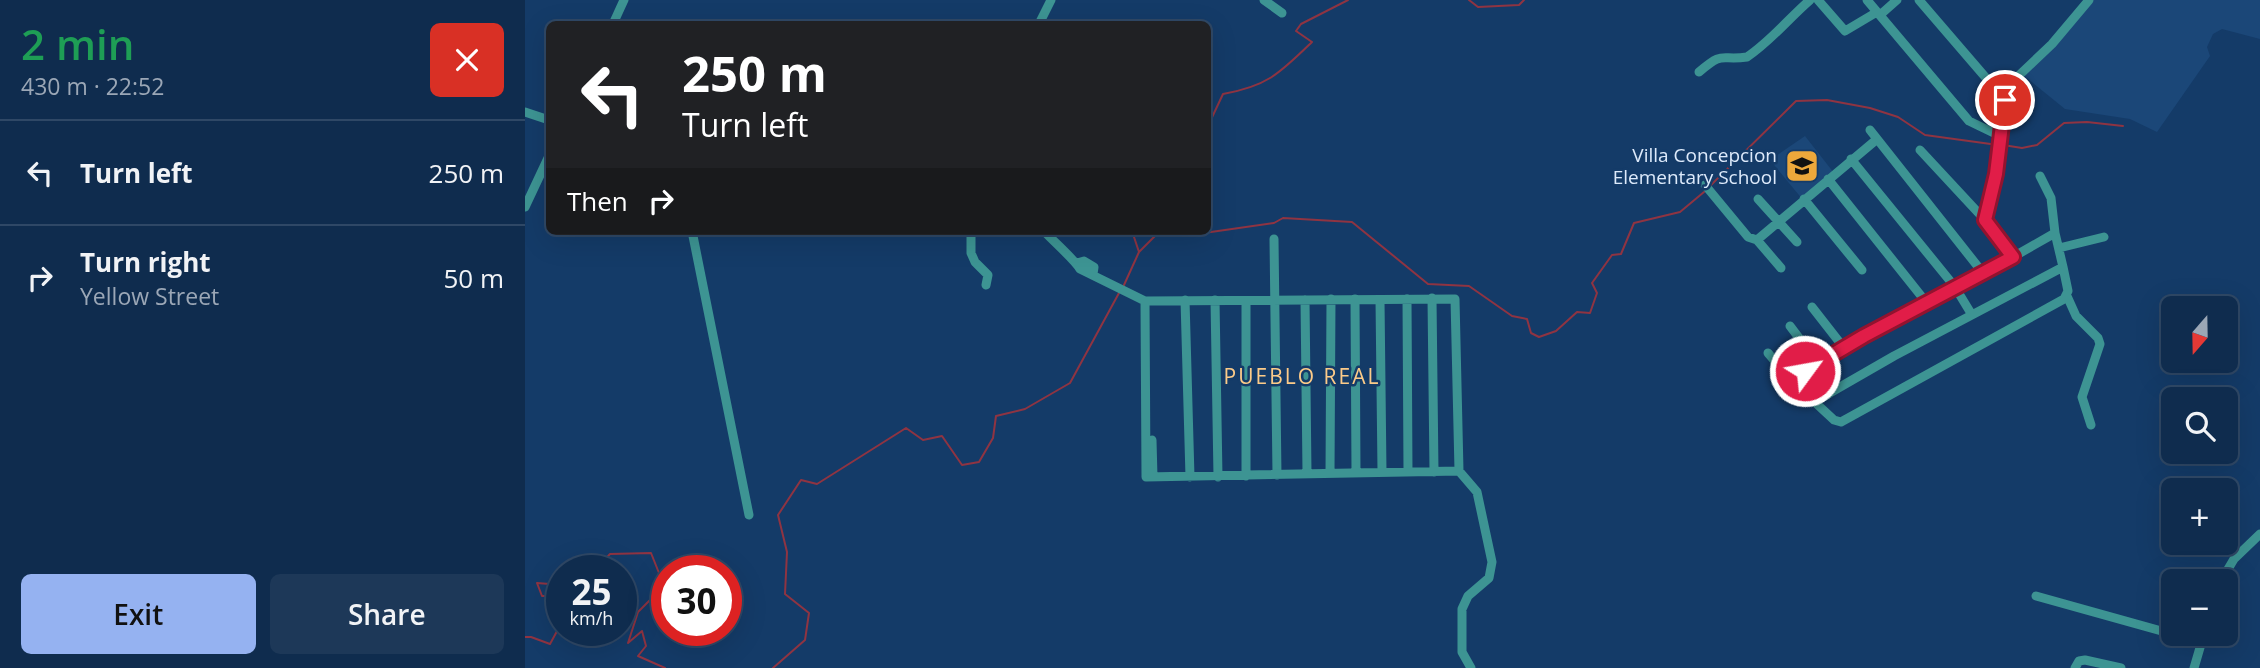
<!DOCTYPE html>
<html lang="en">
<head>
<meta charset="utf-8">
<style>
  :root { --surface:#0f2c4e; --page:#1d3858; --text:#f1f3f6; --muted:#9ba7b6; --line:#2f4866; --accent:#95b2f1 }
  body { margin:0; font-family:"Open Sans",sans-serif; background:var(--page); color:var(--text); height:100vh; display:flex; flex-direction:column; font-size:26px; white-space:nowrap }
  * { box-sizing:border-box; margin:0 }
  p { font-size:23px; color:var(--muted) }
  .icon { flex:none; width:38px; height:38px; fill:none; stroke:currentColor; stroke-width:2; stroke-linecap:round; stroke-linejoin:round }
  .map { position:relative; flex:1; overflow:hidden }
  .details { display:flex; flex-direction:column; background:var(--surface); width:525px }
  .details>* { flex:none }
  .guide { position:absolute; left:21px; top:21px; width:665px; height:214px; border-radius:10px; box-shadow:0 7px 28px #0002,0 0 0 2px var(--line); background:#202124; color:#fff; overflow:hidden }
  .needle { width:46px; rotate:200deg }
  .controls { position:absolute; left:1636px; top:296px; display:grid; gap:14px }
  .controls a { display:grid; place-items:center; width:77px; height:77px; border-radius:10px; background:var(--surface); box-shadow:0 7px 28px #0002,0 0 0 2px var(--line); font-size:35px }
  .speed { position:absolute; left:21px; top:555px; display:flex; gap:14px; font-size:35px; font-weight:700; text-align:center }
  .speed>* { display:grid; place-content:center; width:91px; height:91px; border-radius:50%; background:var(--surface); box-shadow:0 7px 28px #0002,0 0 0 2px var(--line); line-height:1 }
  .speed small { font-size:18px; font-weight:400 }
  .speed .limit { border:10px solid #d22; background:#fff; color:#111 }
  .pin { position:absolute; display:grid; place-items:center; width:60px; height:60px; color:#fff; margin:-30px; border:4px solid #fff; border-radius:50%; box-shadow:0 2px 7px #0007 }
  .me { position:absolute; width:77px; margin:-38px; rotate:58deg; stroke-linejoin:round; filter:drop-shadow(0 0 5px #0008) }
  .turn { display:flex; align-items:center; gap:24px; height:147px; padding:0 21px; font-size:32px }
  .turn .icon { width:91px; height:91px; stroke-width:2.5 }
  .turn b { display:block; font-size:49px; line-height:60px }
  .then { display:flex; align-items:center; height:66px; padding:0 21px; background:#0003; gap:14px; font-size:26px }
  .round { display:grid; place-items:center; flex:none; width:74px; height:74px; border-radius:10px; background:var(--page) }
  .head { display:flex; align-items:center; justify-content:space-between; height:119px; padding:0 21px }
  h1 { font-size:42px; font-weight:600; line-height:52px; color:#1e9e55 }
  .button { display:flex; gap:14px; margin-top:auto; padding:14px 21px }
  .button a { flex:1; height:80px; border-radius:10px; background:var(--accent); color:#111; font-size:28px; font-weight:600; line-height:80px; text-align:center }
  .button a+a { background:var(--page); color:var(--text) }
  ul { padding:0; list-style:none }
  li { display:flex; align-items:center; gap:21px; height:105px; padding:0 21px; border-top:2px solid var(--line) }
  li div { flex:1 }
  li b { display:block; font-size:26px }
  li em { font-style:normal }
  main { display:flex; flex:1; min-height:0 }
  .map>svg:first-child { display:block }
</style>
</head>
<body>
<main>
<section class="details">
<div class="head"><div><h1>2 min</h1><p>430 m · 22:52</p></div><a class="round" style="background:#d93025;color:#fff"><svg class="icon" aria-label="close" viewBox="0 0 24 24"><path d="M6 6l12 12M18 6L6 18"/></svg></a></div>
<ul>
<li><svg class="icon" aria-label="left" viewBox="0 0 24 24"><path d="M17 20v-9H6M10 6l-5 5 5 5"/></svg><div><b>Turn left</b></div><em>250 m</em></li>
<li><svg class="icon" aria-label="right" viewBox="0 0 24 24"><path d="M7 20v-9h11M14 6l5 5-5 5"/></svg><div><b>Turn right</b><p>Yellow Street</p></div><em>50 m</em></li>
</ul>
<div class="button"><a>Exit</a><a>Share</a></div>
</section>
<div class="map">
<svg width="1735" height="668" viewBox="0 0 1735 668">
  <rect width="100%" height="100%" fill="#143b68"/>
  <path fill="#1b4778" d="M1565,0H1735V39L1697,29L1688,34L1682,47L1685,56L1632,132L1605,119L1540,109L1497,74Z
    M1280,136L1309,173L1278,200L1245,160Z"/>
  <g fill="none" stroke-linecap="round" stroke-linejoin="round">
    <path stroke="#8f3442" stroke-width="2" d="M944,0L953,7L994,5L999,0
      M682,128L698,94C743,86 755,73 787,42L771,31L776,24L823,0
      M1478,145L1497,148L1512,145L1539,123L1562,122L1598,126
      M1185,186L1271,101L1302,100L1345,108L1373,117L1400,135L1473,145
      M614,252L632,234H672L749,223L758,218L827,222L903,284L944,286L987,316L1002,319L1006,333L1014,337L1031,331L1052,312L1065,313L1072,293L1067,283L1087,255L1096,254L1109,223L1155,212L1179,192
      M599,285L614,252L607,231
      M45,570L51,560L57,567L70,570L85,554L126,553L134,573L127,598L113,612L103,643L117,631L121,646L113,656L140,668
      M37,585L12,583L17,596H28L37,608
      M0,637H6L25,644L37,622
      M248,668L280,640L284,613L260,594L262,552L253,515L276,480L292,484L381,428L398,440L417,436L437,465L454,462L468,438L471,416L500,409L545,383L594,293"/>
    <path stroke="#3d9493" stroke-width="9" d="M739,0L757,13
      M1293,0L1320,31L1352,12
      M1342,0L1444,121L1473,135
      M1394,0L1480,100
      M1355,15L1372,0
      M88,24L99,0
      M514,24L526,0
      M1174,72C1200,50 1194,61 1222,57C1246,41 1263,19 1285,0
      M0,112L24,120
      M1345,130L1458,273
      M1326,159L1430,287L1447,315
      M1515,176L1526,198L1530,233
      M1303,179L1401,302
      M1180,185L1223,237L1232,240L1351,140
      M1233,199L1272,242
      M1279,199L1337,270
      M0,207L24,156
      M1460,220L1471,174L1480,100L1487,82L1527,44L1564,0
      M167,231L224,515
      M446,231V253L450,262L463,275L461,285
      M519,231C528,241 550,260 555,269L620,301L930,299L934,471L621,477L620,301
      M749,239L752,475
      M1232,240L1256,268
      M1534,248L1579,237
      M552,263L559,261L569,267L568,274
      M1542,296L1551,316L1573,338L1575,344L1557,397L1566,425
      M907,298L909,472
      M830,299L831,472
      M882,299L883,472
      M660,300L665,477
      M690,300L693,477
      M780,300L782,473
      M855,300L857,472
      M721,301V476
      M1287,307L1319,348
      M1265,326L1293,363
      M1243,353L1266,380L1319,348L1488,257
      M1266,380L1309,420L1316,422L1539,299L1543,291L1538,267
      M1289,402L1369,356L1538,267L1530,233L1488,257L1460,220L1395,150
      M627,440L628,477
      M934,471L952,492L967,562L964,578L943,596L937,609V652L946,668
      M805,473L806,299
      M1696,581L1709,559L1735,534
      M1511,596L1676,642
      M1550,668L1554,661L1560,660L1596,668
      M1669,668L1679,634"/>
  </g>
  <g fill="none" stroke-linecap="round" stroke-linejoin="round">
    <defs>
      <path id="route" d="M1280,371L1339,336L1488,257L1460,220L1471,174L1480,100"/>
    </defs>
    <use href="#route" stroke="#92132f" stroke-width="18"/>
    <use href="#route" stroke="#e11d48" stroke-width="12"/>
  </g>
  <defs>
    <symbol id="school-square" viewBox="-11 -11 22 22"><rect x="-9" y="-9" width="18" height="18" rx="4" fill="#eda83b" stroke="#143b68"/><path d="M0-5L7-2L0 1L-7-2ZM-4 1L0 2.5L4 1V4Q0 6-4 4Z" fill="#111"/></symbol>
  </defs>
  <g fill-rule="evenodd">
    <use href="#school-square" x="1258" y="147" width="38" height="38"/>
  </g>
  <g text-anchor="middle" stroke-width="5" stroke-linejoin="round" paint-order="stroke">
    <g font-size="19" fill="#ddeafb" stroke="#143b68" text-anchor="end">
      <text x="1252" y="162">Villa Concepcion<tspan x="1252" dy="22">Elementary School</tspan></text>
    </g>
    <g font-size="21" letter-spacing="2" fill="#fccb89" stroke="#143b68">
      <text x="777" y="384">PUEBLO REAL</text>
    </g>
  </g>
</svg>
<div class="controls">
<a><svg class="needle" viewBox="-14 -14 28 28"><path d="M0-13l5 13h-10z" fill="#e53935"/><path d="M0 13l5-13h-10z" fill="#9ba7b6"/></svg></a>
<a><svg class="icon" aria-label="search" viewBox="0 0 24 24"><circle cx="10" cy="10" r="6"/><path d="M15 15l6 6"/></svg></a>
<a>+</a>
<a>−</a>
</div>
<div class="speed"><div>25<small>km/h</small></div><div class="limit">30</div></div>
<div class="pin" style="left:1480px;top:100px;background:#d93025"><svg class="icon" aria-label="arrive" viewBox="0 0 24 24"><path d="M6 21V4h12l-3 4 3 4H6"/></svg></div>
<svg class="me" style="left:1280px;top:371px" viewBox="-20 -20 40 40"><circle r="17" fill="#e11d48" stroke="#fff" stroke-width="3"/><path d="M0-11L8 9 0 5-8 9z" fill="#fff"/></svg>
<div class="guide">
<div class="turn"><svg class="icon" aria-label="left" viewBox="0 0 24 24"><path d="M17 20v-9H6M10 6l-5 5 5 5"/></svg><div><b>250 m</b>Turn left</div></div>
<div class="then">Then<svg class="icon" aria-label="right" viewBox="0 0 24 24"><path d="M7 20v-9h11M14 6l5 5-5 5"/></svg></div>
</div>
</div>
</main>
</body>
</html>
